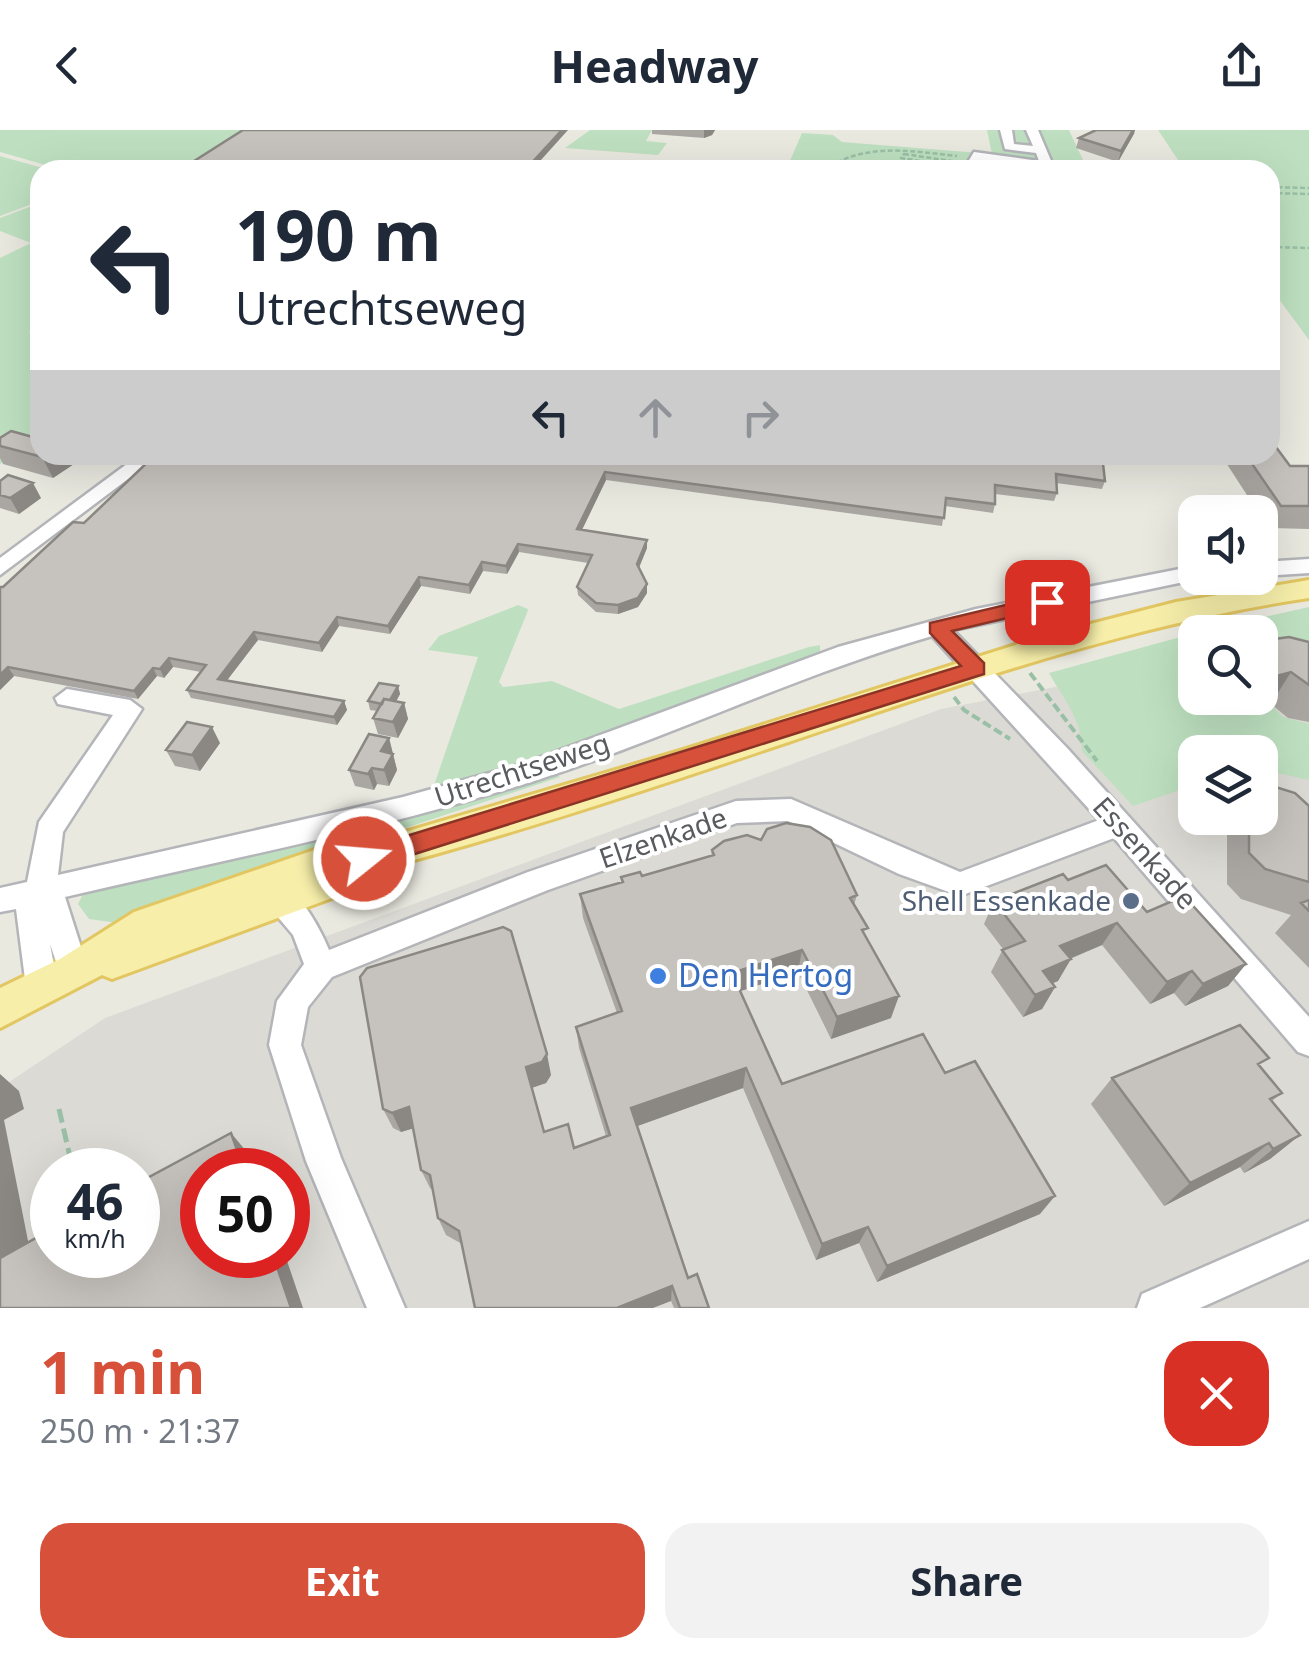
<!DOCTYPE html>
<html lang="en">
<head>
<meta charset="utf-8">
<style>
  :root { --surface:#fff; --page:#f2f2f3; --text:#1f2937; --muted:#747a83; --accent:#d6503a }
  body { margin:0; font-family:"Noto Sans",sans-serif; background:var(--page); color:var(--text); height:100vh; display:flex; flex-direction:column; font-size:38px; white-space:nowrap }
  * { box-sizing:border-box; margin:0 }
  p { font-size:32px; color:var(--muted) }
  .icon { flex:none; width:55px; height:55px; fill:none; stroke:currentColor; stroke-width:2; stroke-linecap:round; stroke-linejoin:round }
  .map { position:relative; height:1178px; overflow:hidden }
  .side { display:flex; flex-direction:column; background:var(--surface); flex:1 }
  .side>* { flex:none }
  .guide { position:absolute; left:30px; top:30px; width:1250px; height:305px; border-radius:30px; box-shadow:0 10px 40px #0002; background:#fff; color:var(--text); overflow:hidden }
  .tools { position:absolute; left:1178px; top:365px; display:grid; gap:20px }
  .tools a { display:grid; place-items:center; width:100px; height:100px; border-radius:20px; background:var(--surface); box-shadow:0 10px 40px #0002; font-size:50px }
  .speed { position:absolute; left:30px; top:1018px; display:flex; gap:20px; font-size:50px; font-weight:700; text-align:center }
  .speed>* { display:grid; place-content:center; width:130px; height:130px; border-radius:50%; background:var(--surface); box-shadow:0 10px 40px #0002; line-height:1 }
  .speed small { font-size:25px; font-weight:400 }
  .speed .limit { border:15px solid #d22; background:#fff; color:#111 }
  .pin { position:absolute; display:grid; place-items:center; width:85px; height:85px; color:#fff; margin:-42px; border-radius:20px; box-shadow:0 5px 15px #0006 }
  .me { position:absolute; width:110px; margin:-55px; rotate:73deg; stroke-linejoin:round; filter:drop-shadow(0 0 8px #0008) }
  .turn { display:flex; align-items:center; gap:35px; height:210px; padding:0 40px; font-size:45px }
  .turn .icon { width:130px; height:130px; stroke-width:2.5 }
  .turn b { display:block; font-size:70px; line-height:85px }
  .lanes { display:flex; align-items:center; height:95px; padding:0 40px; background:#0003; justify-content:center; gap:50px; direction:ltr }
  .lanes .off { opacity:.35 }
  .round { display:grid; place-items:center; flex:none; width:105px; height:105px; border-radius:30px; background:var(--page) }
  .summary { display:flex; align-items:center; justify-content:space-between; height:170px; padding:0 40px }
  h1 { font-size:60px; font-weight:700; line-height:75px; color:var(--accent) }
  .action { display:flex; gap:20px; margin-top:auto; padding:20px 40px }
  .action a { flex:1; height:115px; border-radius:30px; background:var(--accent); color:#fff; font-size:40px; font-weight:700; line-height:115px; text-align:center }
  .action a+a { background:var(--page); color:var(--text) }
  header { display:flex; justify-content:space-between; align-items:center; height:130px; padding:0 40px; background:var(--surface); font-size:45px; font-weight:700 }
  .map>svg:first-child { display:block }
</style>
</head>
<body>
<header><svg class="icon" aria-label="back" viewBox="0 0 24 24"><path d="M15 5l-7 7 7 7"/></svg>Headway<svg class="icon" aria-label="share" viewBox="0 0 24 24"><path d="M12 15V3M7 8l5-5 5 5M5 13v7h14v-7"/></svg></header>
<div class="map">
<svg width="1309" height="1178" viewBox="0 0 1309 1178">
  <rect width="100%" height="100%" fill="#eae9e0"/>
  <path fill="#dcdad4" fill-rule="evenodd" d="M1309,508V1178H0V958L105,888L941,579L1195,530V568H1260ZM1195,622H1260V688H1195ZM52,1040H138V1125H52ZM202,1040H288V1125H202Z"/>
  <path fill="#bee0c0" d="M0,0H253L191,40H63L0,22Z
    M590,0H652L646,11L667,13L658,25L565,18Z
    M987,0H1069L1083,30L1184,39L1158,0H1309V210L1270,157V40H786L802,3L833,5L842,12L992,24Z
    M0,26L50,40H40V71L0,86Z
    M40,73V189L29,202L40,211V308L0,334V128L31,113L0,101V88Z
    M518,475L528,479L527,483L499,552L503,557L552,551L619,579L809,517L820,515V525L549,626L432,661L478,527L428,520L439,506Z
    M1309,477V544L1260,541V502H1197Z
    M1195,503V568H1224L1252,580L1271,575L1283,587L1309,594V650L1260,639V622H1195V655L1133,676L1082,621C1082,589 1064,570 1049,543Z
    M551,642L560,647L117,793L89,789L78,774L83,764Z"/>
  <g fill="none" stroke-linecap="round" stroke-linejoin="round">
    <defs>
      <path id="minor" d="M1000,0H1012L1014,14L1033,16L1026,0H1038L1052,33L1081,40L979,30L975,40H963L974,22L1039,31L1036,23L1005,19Z
        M139,325H160L0,445V428Z
        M1309,429V443L1260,446V432Z
        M1195,436V448H1203L953,500L1068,619L1309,887V926L1298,922L1114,708L960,766L899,744L788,691L737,693L548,760L332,847L308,877L301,915L341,1028L405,1178H367L306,1031L269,915L277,871L304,834L293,805L255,760L259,751C290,740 319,796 329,820L528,742L736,671L791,669L960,742L1099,690L932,506C795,546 666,609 531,652C378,700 220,731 65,767L89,842L85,852L74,856L63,852L50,814L58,857L53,867L42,871L31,867L26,857L16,779L0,782V758L27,752L39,692L113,585L58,574L55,568L67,559L130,570L142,579L63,702L58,745L403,667L522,634L838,517L976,479Z
        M1309,1091V1129L1200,1178H1137L1142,1164Z"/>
      <path id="major" d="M1309,450V468C1145,492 990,544 833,597C678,649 521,703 362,744L340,765L112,849L102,845L0,898V858L60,829L134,782L323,717L364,714L680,621L1044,506L1176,472Z"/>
    </defs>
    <use href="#minor" stroke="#b3b5b9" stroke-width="5"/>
    <use href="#major" stroke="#e2c661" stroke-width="6"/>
    <path stroke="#99c0a6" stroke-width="2.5" stroke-dasharray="5 2.5" stroke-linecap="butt" d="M904,24L958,32L956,40L918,34L920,31L901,28Z
      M922,31L952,35
      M833,32L866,39
      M824,40C865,12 910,21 957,26
      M865,40L884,32L910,40
      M1270,57L1309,58
      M1270,63L1309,64
      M1270,117L1309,118"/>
    <path stroke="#99c0a6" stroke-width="4" stroke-dasharray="9 4" stroke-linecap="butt" d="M1030,543L1097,631
      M954,567L964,580L1010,609"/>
    <path stroke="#99c0a6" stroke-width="5" stroke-dasharray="14 6" stroke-linecap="butt" d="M59,979L73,1040"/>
    <use href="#minor" fill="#fff" fill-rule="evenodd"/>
    <use href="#major" fill="#f6eea9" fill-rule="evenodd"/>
  </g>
  <path fill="#aaa7a3" d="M652,0H715L712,5L704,8L652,4Z
    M1096,0H1135L1118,32L1076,18L1079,8Z
    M0,308L40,325H100L87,335L77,332L53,348L3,334L0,328Z
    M155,325H1102L1105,351L1102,359L1056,353L1057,363L1054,371L995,364V374L993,383L945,376L942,396L606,350L582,400L647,418L639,438L647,454V463L638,477L618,484L596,482L578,465L577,457L588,433L519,422L507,444L483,441L470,464L421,456L390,504L339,496L322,522L258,510L227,550L344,571L347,580L337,595L191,568L187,560L201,542L173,537L164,548L157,546L138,569L14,546L0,560L3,457L84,393Z
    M1221,325H1270L1290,336H1309V399L1268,398L1260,386V382H1258Z
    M0,351L41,368L19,384L0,378Z
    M1260,511L1309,512V592L1288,588L1271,574L1253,579L1225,568H1260Z
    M398,556L400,564L396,571L404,573L408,589L398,608L378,604L373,588L377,581L370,580L368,571Z
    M389,608L397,640L389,656L377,654L374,660L355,656L349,640Z
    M220,613L200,641L175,636L166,620Z
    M1309,676V838L1275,803L1291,785L1241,769L1227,754V704L1209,699L1217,688H1260Z
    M712,720L857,765L854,775L891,888L831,909L798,842L740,861L782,954L945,943L1040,1084L877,1152L859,1113L816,1130L743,958L637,996L688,1148L709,1178H674L671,1171L462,1114L446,1105L438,1088L433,1060L430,1058L421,1040L413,998L401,1002L393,998L383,979L551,945L546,953L532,958L544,1002L574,1018L606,1006L579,918L576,897L617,883L583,788L580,764L621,752V747L642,746L711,726Z
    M1068,750L1147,782L1246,834L1228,856L1185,876L1174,863L1150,874L1102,815L1070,829L1058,851L1052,853L1055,857L1042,879L1023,887L991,842L1003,819L984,794L994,771Z
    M1260,937L1282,963L1272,971L1300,1005L1270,1029L1244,1043L1240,1037L1164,1076L1091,974L1112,948Z"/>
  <path fill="#8b8884" d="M562,0H568L532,40L527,38Z
    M704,0H715L712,5L704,8Z
    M1133,0H1135L1134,4L1118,32L1121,21Z
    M45,325H74L77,332L53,348L42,327Z
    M82,325H100L87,335Z
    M605,342L606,350L578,408L577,399Z
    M33,353L41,368L19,384L10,368Z
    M647,410V418L637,442V434Z
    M518,414L519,422L507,444L506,436Z
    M482,432L483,441L470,464L469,455Z
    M419,447L421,456L390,504L388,496Z
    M647,454V463L638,477L618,484V475Z
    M337,487L339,496L322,522L319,513Z
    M254,502L258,510L222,557L218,549Z
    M169,528L173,537L164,548L160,539Z
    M8,537L14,546L0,560V545Z
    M153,538L157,546L138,569L134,561Z
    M1291,542L1271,574L1253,579L1273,547Z
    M398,556L400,564L390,583L388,575Z
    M344,571L347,580L337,595L334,587Z
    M404,573L408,589L398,608L393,592Z
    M212,597L220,613L200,641L192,625Z
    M389,608L397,640L389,656L384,640L381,621Z
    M372,638L377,654L374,660L368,644Z
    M1117,793L1102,815L1047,838L1060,816Z
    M802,820L798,842L729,865L732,843Z
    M1071,829L1058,851L1033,862L1043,841Z
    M1246,834L1228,856L1185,876L1203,854Z
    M1192,841L1174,863L1150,874L1167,852Z
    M1055,857L1042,879L1023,887L1035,865Z
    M899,866L891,888L831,909L837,887Z
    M547,924L551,945L546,953L531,958L526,937Z
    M746,938L743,958L632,998L631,978Z
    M0,944L19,961L24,979L4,990L35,1146L2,1127L0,1113Z
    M409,977L418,997L401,1002L392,983Z
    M231,1003L251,1027L255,1040H244Z
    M1300,1005L1270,1029L1244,1043L1273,1019Z
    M1269,1013L1240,1037L1164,1076L1190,1053Z
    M1055,1066L1040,1084L877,1152L887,1136Z
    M868,1097L859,1113L816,1130L822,1114Z
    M273,1125H285L303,1178H291Z
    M672,1156L671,1171L653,1178H617Z"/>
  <path fill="#c6c2bd" stroke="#8b8884" stroke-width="2.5" d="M243,0H562L527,38L545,40H180Z
    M1096,0H1133L1121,21L1079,8Z
    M11,301L40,309V325H45L42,327L0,316V308Z
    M1270,309L1290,336H1309V376H1281L1246,325H1270Z
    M155,325H1102L1105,351L1056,344L1057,363L995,355V374L946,368L944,388L605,342L577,399L647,410L637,434L647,454L638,468L618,475L596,473L577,457L592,425L518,414L506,436L482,432L469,455L419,447L388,496L337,487L319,513L254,502L218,549L344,571L334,587L187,560L206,535L169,528L160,539L153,538L134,561L8,537L0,545V457H3L73,392L84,393Z
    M8,345L33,353L10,368L0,365V351Z
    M1289,507L1309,512V555L1291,542L1273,547L1260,542V511Z
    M379,553L398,556L390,570L384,569L382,574L368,571Z
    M384,569L404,573L393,592L373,588Z
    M187,592L212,597L192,625L166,620Z
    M369,604L389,608L381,621L393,624L384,640L372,638L368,644L349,640Z
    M1266,654L1295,663L1309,676V752L1265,739L1249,723V688H1260V656Z
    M786,693L810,697L831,710L857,765L850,768L868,798L862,800L899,866L837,887L802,820L732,843L782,954L923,904L945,943L975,931L1055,1066L887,1136L868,1097L822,1114L746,938L631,978L688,1148L697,1144L709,1178H680L672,1156L617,1178H475L459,1101L438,1088L430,1045L421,1040L409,977L392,983L383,979L360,847L367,838L503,797L511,801L547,924L542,932L526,937L544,1002L568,994L574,1018L610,1005L576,897L622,881L580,764L623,752L621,747L640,742L642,746L714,725L712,720L724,711L747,705L761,710L767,699Z
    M1106,735L1147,782L1184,766L1246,834L1203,854L1192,841L1167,852L1117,793L1060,816L1071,829L1043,841L1055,857L1035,865L1002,820L1025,811L994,771L1063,744L1068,750Z
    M1309,770V781L1301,773Z
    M1240,895L1269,928L1258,934L1282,963L1270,969L1300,1005L1273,1019L1269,1013L1190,1053L1112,948Z
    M231,1003L244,1040H202V1125H273L291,1178H0V1113L2,1127L52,1099V1125H138V1053Z"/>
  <path fill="#d6503a" stroke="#8b3426" stroke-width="2.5" d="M1047,465L1057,472L1054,477L952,501L984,533V544L364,740L351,729L364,719L961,536L930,503V493Z"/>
  <circle fill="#5c6f8a" stroke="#fff" stroke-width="4" cx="1131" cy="771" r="10"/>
  <circle fill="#3f7fe0" stroke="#fff" stroke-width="4" cx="658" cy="846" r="10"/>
  <g text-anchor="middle" stroke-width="8" stroke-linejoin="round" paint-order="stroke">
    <g font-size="28" fill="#595b5f" stroke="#fff">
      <text transform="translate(522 640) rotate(-18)" y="10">Utrechtseweg</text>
      <text transform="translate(663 708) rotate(-19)" y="10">Elzenkade</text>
      <text transform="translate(1145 723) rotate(48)" y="10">Essenkade</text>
    </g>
    <g font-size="28" fill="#4e5e75" stroke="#fff" text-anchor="end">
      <text x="1111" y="781">Shell Essenkade</text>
    </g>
    <g font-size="32" fill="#366cbe" stroke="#fff" text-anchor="start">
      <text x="678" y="857">Den Hertog</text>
    </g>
  </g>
</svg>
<div class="tools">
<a><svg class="icon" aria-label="sound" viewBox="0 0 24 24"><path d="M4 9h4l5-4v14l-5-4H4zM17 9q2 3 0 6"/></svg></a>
<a><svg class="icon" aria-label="search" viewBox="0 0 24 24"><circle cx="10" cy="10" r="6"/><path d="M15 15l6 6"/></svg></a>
<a><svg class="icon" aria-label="layers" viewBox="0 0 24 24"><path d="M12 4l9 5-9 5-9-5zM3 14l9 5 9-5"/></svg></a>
</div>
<div class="speed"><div>46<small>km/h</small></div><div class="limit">50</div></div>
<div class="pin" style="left:1047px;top:472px;background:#d93025"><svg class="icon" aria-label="arrive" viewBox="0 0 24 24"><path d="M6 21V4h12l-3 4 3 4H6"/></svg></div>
<svg class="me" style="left:364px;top:729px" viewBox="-20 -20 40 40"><circle r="17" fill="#d6503a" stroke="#fff" stroke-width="3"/><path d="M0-11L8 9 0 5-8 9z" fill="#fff"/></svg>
<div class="guide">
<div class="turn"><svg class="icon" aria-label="left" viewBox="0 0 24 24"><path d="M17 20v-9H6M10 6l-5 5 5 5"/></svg><div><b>190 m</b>Utrechtseweg</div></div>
<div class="lanes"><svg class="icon" aria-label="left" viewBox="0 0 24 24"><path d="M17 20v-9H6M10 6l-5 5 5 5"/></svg><svg class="icon off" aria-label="ahead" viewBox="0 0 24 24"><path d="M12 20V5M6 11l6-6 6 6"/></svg><svg class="icon off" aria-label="right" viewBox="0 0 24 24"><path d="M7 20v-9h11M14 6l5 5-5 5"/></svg></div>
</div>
</div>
<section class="side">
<div class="summary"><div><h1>1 min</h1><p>250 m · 21:37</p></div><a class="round" style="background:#d93025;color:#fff"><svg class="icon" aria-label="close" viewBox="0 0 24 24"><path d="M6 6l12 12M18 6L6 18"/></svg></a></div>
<div class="action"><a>Exit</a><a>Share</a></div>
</section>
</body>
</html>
